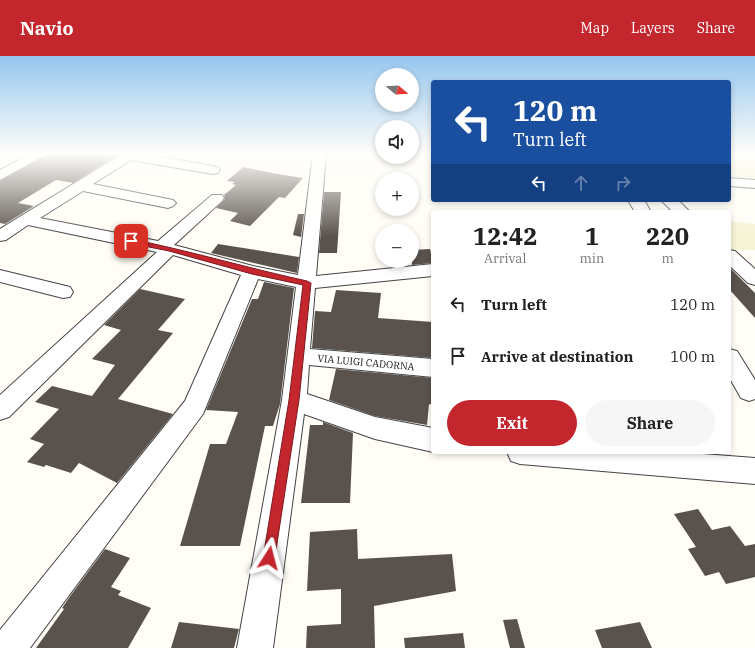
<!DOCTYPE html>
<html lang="en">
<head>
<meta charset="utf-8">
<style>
  :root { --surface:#fff; --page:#f6f6f6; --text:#222; --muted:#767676; --accent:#c4262e }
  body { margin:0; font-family:"IBM Plex Serif",serif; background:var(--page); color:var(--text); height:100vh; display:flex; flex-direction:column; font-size:15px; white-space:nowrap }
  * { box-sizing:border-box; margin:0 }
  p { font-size:13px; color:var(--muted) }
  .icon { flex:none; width:22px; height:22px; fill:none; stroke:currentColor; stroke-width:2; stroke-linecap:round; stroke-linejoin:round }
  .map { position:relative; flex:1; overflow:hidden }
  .drawer { position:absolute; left:431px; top:154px; width:300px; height:244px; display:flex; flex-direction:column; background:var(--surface); border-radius:4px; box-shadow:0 2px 6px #0003 }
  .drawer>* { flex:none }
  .top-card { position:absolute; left:431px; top:24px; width:300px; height:122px; border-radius:4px; box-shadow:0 2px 6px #0003; background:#1a4fa0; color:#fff; overflow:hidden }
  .needle { width:26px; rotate:108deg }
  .controls { position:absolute; left:375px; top:12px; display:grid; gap:8px }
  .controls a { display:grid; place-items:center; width:44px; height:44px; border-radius:50%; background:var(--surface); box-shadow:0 2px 6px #0003; font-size:20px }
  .pin { position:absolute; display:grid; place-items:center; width:34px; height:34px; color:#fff; margin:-17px; border-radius:8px; box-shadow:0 2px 6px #0006 }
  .me { position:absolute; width:44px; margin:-22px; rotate:9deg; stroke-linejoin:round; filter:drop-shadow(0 0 3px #0008) }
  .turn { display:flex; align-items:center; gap:14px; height:84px; padding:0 16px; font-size:18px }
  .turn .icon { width:52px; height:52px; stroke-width:2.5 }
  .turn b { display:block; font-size:28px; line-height:34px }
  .lanes { display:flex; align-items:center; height:38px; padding:0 16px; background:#0003; justify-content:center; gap:20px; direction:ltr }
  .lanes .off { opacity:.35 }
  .eta { display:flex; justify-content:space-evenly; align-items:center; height:68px; text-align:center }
  .eta b { font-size:24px; font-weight:700; line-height:28px }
  .button { display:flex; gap:8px; margin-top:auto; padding:8px 16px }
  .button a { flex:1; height:46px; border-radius:24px; background:var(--accent); color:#fff; font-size:16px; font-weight:700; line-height:46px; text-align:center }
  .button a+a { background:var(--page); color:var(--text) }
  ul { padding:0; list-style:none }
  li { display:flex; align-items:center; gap:12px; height:52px; padding:0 16px }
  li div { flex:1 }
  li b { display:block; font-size:15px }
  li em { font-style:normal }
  header { display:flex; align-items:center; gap:24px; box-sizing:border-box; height:56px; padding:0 20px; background:var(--accent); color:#fff }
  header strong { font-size:19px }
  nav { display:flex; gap:22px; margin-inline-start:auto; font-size:14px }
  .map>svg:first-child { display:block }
</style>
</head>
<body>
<header>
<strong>Navio</strong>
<nav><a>Map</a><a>Layers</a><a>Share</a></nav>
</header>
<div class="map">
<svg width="755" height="592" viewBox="0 0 755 592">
  <rect width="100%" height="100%" fill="#fffdf5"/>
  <path fill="#f6f3d4" d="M729,98H755V127L729,124Z
    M729,165L755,168V194L729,193Z"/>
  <path fill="#5a524d" d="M48,98H119L73,127L56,124L18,147L34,150L5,168L0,167V125Z
    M243,111L272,117L303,122L285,142L279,141L250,170L230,165L238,157L216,152L225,143L224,139L236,129L232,128L235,126L227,125Z
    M324,136H341L337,197H319Z
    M298,158H304L301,181L293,179Z
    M218,188L299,201L297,217L211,197Z
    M430,193L433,207L412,209V194Z
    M729,211L755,237V262L729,233Z
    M264,226L294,232L280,348L273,370H265L240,490H180L210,388H226L238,356L206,354L252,243H258Z
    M140,233L185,243L158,274L173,277L118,343L173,358L117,427L79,407L71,417L46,409L44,411L27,406L44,388L30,383L59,353L35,346L52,330L92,340L115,309L92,303L121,274L104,269Z
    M336,234L381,237L378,262L433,266V302L312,292L315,255L331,256Z
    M336,313L433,322V349L429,348L427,369L375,360L329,344Z
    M323,366L353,377L350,447H301L310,369H323Z
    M698,453L712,474L730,470L745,490L755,488V521L726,528L719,516L705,520L688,493L696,491L674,458Z
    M357,473L358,503L452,498L456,535L374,550L375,592H306L307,570L341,568V533L307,535L310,476Z
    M105,493L130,502L111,531L121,535L118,539L151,552L128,592H36L64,553L62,552L71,539Z
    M517,563L525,592H510L503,564Z
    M179,566L239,573L234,592H171Z
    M640,566L652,592H602L595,574Z
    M463,577L465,592H405L404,582Z"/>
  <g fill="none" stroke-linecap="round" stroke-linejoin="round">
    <defs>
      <path id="minor" d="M31,98H47L0,124V114Z
        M122,98H143L213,110L218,111L220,114L218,117L213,118L131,104L93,128L173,144L176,147L173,150L168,152L83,135L40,162L158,185L212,139H222L224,142L222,145L174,189L253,210L298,219L313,98H326L316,220L433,208V220L315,232L310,293L433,303V321L309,309L307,338L375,361L433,372V396L375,383L304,358L273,592H237L282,344L296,231L258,223L203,358L30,592H0V574L185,345L241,219L173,199L9,361L0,364V339L157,196L28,169L6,184L0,185V173Z
        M729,122L755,124V132L729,130Z
        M628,144H644L651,156H635Z
        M661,144H678L690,156H673Z
        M729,194L735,195L755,213V229L748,227L729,209Z
        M0,214L70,231L73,236L70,241L63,242L0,226Z
        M729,293L737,295L755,324V343L749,345L741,342L729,321Z
        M507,396H676L755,402V428L520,408L511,405Z"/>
    </defs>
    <use href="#minor" stroke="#444" stroke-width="2"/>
    <use href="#minor" fill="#fff" fill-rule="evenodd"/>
  </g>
  <linearGradient id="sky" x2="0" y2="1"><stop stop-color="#95c6ee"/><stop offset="0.54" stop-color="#fffefa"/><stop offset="1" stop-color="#fffefa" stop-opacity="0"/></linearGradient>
  <rect width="755" height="181" fill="url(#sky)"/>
  <path fill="#c4262e" stroke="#7f191e" d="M131,183C190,195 248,212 307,225L311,227L299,344L274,507L269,509L265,507L263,502L289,344L303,229L252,218L169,195L129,187V184Z"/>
  <g text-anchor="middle" stroke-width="4" stroke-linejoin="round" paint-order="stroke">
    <g font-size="10" fill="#111" stroke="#fff">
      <text transform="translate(366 306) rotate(5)" y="4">VIA LUIGI CADORNA</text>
    </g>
  </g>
</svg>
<div class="controls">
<a><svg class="needle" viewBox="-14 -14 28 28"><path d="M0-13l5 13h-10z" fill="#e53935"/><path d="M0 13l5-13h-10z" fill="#767676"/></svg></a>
<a><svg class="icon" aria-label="sound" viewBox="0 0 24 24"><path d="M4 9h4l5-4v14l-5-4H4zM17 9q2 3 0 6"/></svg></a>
<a>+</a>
<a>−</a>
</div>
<div class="pin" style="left:131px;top:185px;background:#d93025"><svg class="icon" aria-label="arrive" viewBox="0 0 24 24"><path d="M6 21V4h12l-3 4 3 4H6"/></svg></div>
<svg class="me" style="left:269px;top:502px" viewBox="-20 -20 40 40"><path d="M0-17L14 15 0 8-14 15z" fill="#c4262e" stroke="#fff" stroke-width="4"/></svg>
<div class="top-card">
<div class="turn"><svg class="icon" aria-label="left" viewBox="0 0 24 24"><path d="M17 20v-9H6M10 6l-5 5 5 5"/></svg><div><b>120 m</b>Turn left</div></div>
<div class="lanes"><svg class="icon" aria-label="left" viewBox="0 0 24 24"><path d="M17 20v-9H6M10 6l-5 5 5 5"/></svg><svg class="icon off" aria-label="ahead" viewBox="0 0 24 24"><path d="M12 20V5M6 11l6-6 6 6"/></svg><svg class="icon off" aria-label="right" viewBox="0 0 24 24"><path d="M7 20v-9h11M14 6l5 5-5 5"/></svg></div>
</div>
<section class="drawer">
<div class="eta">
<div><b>12:42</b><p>Arrival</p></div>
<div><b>1</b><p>min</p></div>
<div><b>220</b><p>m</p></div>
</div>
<ul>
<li><svg class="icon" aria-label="left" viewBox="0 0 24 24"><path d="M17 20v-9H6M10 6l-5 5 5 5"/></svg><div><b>Turn left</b></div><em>120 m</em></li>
<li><svg class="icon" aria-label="arrive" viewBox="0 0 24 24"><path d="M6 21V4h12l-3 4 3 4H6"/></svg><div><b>Arrive at destination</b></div><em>100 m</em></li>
</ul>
<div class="button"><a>Exit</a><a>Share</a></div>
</section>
</div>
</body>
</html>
